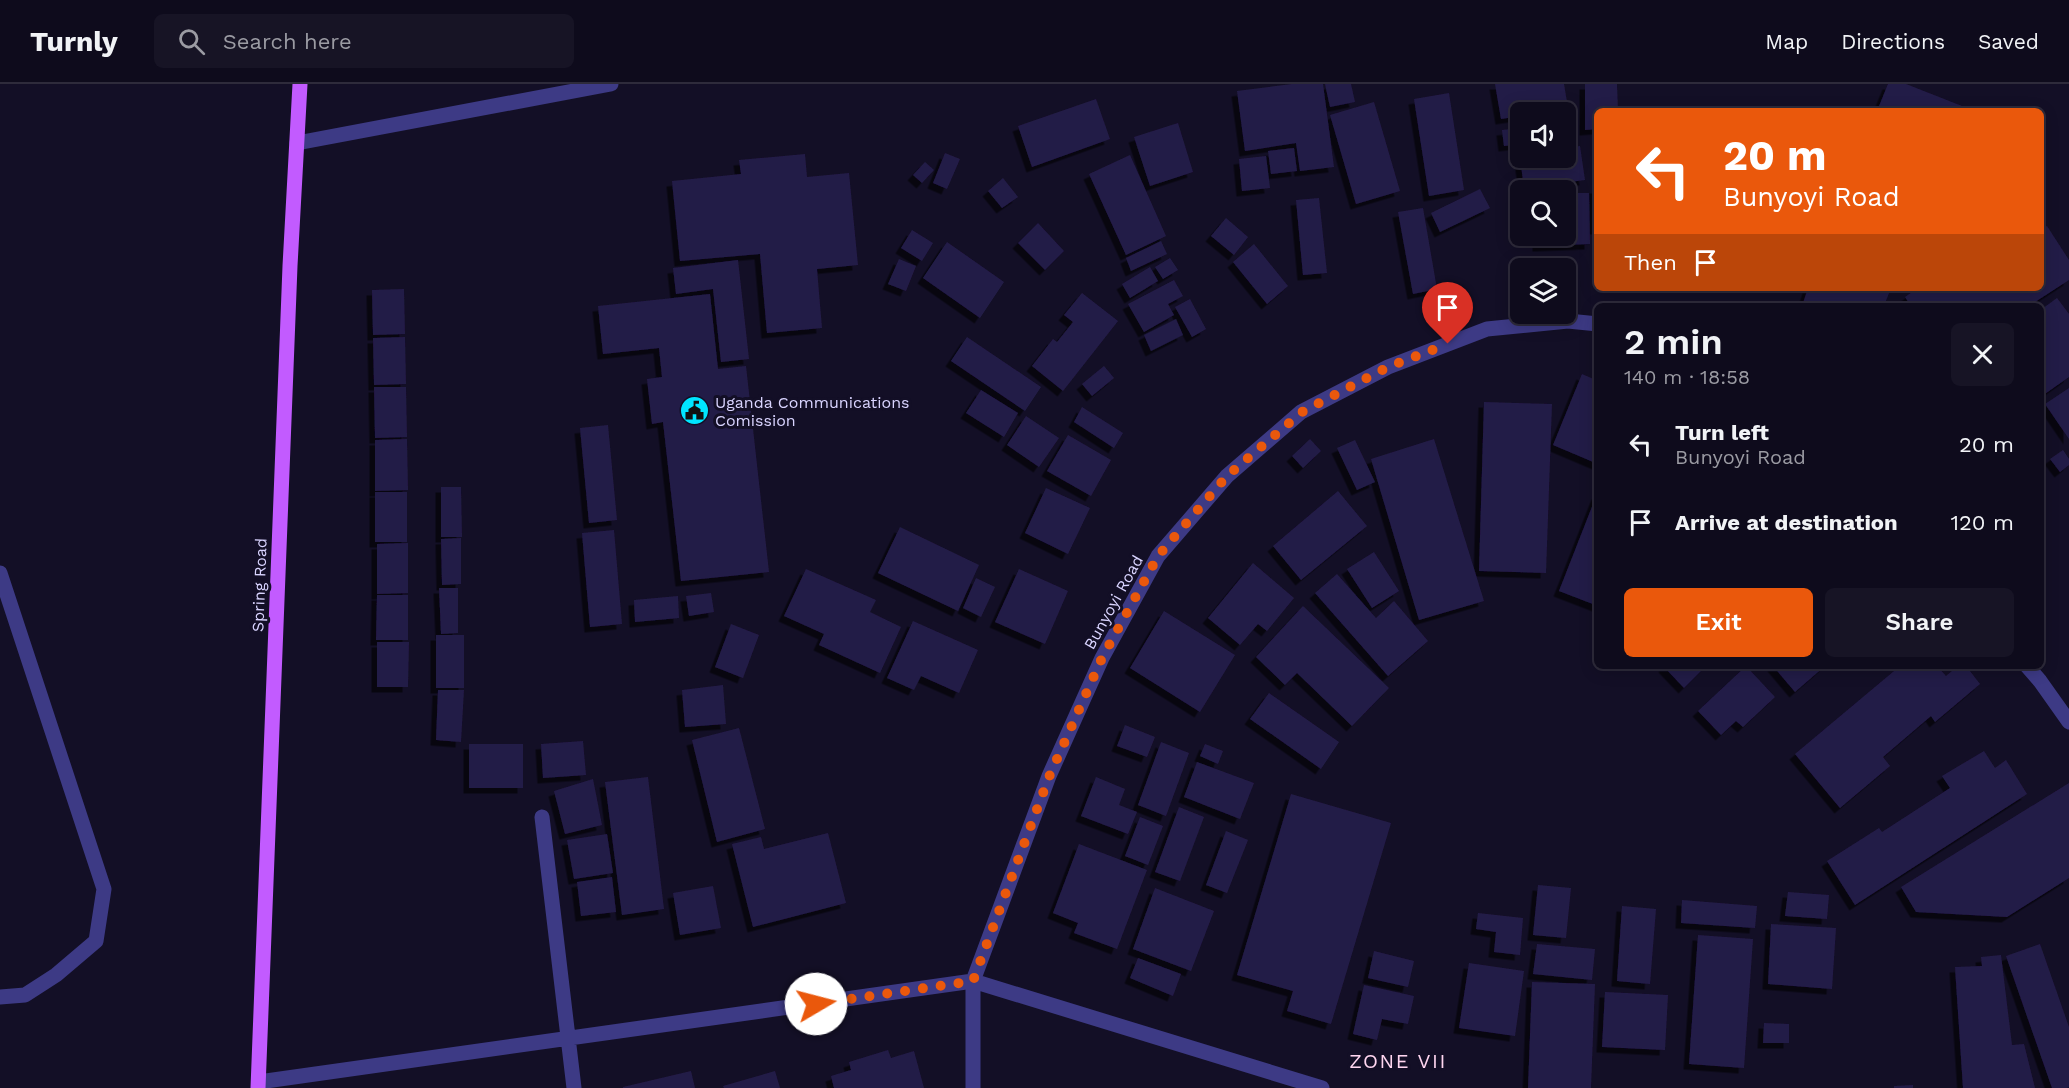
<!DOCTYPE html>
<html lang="en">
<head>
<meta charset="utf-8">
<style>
  :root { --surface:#0e0b1c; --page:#171425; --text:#f1f3f6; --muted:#9b9ba3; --line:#2e2b3b; --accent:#ea580c }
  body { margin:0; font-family:"Work Sans",sans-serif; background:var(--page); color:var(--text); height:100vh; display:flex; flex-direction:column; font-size:22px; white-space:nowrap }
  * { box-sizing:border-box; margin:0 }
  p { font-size:20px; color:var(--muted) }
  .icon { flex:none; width:33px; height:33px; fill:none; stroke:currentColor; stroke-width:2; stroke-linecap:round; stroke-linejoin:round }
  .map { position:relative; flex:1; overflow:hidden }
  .sheet { position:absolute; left:1594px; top:219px; width:450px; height:366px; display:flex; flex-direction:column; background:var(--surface); border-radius:9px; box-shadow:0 3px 15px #0003,0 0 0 2px var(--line) }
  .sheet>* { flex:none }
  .hud { position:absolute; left:1594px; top:24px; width:450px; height:183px; border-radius:9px; box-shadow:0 3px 15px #0003,0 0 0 2px var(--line); background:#ea580c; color:#fff; overflow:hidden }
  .buttons { position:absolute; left:1510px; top:18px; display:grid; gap:12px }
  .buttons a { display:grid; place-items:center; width:66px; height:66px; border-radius:9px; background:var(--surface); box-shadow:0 3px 15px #0003,0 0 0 2px var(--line); font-size:30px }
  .pin { position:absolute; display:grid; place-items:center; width:51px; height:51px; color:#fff; margin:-62px -26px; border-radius:50% 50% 50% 0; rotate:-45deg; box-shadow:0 0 6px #0007 }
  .pin .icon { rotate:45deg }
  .me { position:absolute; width:66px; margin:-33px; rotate:82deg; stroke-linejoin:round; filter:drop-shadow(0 0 4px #0008) }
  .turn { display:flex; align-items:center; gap:21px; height:126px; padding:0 30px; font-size:27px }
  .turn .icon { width:78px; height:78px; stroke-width:2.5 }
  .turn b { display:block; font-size:42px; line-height:51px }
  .then { display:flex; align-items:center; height:57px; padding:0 30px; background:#0003; gap:12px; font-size:22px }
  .round { display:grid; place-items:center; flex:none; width:63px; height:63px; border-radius:9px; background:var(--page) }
  .summary { display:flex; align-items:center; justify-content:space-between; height:102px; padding:0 30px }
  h1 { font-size:36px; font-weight:600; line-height:45px }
  .primary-button { display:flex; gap:12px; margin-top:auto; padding:12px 30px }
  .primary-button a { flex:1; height:69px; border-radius:9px; background:var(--accent); color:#fff; font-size:24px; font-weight:600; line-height:69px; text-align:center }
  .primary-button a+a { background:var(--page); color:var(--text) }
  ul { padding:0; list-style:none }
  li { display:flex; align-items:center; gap:18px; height:78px; padding:0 30px }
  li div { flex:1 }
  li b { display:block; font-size:22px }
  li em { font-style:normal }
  header { display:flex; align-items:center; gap:36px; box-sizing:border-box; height:84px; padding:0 30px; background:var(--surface); border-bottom:2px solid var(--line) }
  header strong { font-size:28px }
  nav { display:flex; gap:33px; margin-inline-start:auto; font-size:21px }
  .search { width:420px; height:54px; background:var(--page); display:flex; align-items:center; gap:15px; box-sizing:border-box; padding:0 21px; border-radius:9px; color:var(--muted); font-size:22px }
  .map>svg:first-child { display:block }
</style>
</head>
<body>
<header>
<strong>Turnly</strong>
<div class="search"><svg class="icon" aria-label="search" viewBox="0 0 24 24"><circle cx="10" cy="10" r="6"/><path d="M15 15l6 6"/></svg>Search here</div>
<nav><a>Map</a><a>Directions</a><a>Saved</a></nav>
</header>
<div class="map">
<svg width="2069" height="1004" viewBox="0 0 2069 1004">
  <defs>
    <filter id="shadow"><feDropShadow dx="-5.5" dy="5.5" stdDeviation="0" flood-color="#0009"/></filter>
  </defs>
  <rect width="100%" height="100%" fill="#130f26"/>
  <path fill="#241b47" filter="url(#shadow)" d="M1292,0H1323L1334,83L1300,87L1296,59L1245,67L1237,7Z
    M1325,0H1351L1355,18L1330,23Z
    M1495,0H1564L1568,24L1542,28H1521V32L1501,35Z
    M1585,0H1617L1618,27H1598V45L1585,46Z
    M1888,0H1906L1962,22L1960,27H1877Z
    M1449,9L1464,106L1429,112L1414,15Z
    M1096,15L1110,55L1032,83L1018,42Z
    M1374,18L1400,107L1356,120L1330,31Z
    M1178,39L1193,88L1150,102L1134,53Z
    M1521,44V60L1504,62L1502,46Z
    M1580,62L1585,96L1524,104L1520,74H1566V64Z
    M1294,64L1297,87L1271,90L1268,67Z
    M945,69L960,75L947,105L933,99Z
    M805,70L807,93L849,89L858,181L817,185L822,244L767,249L760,170L680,177L672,97L741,90L739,76Z
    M1130,71L1166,152L1126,171L1089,90Z
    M1266,72L1270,104L1242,107L1239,75Z
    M925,78L934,86L922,99L913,91Z
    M1003,94L1018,113L1002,124L988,107Z
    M1595,104H1598V145H1595Z
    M1480,105L1490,124L1440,148L1431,129Z
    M1566,109H1589L1590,160L1538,162V152H1566Z
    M1319,114L1327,189L1303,191L1296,116Z
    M1423,124L1437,205L1413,210L1398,128Z
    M1226,134L1248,153L1234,171L1211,152Z
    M1038,139L1064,167L1045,186L1018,159Z
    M2047,142L2069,176V196L2029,222H1911L1905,213L1918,204H2042V146Z
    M912,146L933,159L922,177L901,164Z
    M1161,157L1167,170L1131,187L1126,174Z
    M947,158L1004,198L980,234L923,194Z
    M1254,160L1288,202L1267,220L1233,178Z
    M1170,174L1178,186L1163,195L1155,183Z
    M899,175L916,182L906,207L888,200Z
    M738,176L749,275L721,278L713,205L676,210L673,184Z
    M1150,183L1158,197L1130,214L1122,200Z
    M1174,196L1183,212L1168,220L1174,231L1144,248L1128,220Z
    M1808,204H1891L1884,222H1802Z
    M404,205L405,250L373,251L372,206Z
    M1082,209L1118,237L1063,307L1032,282L1053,255L1057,258L1073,238L1064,231Z
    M710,210L718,285L746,282L769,488L681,497L663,338L652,340L647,295L662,293L659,264L603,270L598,222Z
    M2057,214L2069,230V293L2042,312V225Z
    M1190,215L1206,245L1192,253L1175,223Z
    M1176,235L1183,251L1151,267L1144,251Z
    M405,253L406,300L374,301L373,254Z
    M967,253L1041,303L1025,327L951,277Z
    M1104,282L1114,294L1092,312L1082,300Z
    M1582,290L1598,297V380L1553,361Z
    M374,303H406L407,353L375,354Z
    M2069,304V355L2045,320Z
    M981,306L1018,329L1004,353L966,329Z
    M1484,318L1552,320L1546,489L1479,487Z
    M1082,323L1123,349L1114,364L1074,338Z
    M1026,332L1059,354L1039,383L1007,361Z
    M608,341L617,436L589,439L580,344Z
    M1068,351L1111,376L1091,412L1047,387Z
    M407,355L408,406L375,407V356Z
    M1310,355L1321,367L1303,384L1292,372Z
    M1434,355L1484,517L1419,536L1371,375Z
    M1355,356L1375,398L1357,406L1337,364Z
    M2063,366L2069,375V381L2060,388L2050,375Z
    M441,403H461L462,453H441Z
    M1046,404L1090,424L1068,470L1025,449Z
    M1338,407L1367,442L1301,496L1273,462Z
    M375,408H407V458H375Z
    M1597,410H1598V522L1559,507Z
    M900,443L979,481L958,527L878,489Z
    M614,446L622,540L590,543L582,449Z
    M461,454V500L442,501L441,455Z
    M408,459V509L377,510V460Z
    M1374,468L1399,507L1372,524L1347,485Z
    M1253,479L1294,514L1267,547L1258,540L1240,561L1208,534Z
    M806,485L876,516L870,528L901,543L880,589L819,561L824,550L784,532Z
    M1019,485L1068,507L1045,560L995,538Z
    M1337,490L1376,534L1394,517L1428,557L1388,592L1315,509Z
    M976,494L995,503L981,533L963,524Z
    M439,504H458V549L441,550Z
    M711,509L714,528L689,532L686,512Z
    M377,511H408V556H376Z
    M678,512L679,534L635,538L634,516Z
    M1303,522L1389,604L1352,642L1297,589L1285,601L1256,573Z
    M1164,527L1235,571L1200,628L1130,584Z
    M913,537L978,566L959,609L921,592L914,606L887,594Z
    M731,540L759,551L743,594L715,583Z
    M436,551H464V604H436Z
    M377,558H409L408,603H377Z
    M1665,582H1706L1684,604L1664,583Z
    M1746,582L1775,613L1743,643L1736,637L1721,651L1698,627Z
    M1773,582H1825L1795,608Z
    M1900,582H1937L1946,592L1958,582H1966L1980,600L1935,638L1931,632L1883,673L1890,682L1840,724L1795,670Z
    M723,601L726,640L685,643L682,606Z
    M438,606H464L461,658L436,656Z
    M1269,609L1339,658L1321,685L1250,635Z
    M1125,641L1155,653L1147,673L1117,662Z
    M739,644L765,745L717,758L692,656Z
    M583,657L586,691L543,694L541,660Z
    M1161,658L1189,669L1166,732L1138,721Z
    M469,660H523V704H469Z
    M1205,660L1223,667L1218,680L1200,672Z
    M1984,667L1995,684L2006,676L2027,710L1855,821L1827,777L1879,744L1882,748L1950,704L1942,692Z
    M1197,678L1254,699L1240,735L1184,713Z
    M648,693L664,825L622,831L605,698Z
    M1096,693L1125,705L1119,721L1137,728L1128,750L1081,732Z
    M593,695L602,741L565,750L554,707Z
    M2069,699V794L2007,833L1916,828L1901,803Z
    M1291,710L1391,739L1331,940L1287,927L1293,907L1237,891Z
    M1179,723L1204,733L1180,797L1155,788Z
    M1140,733L1163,742L1148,781L1125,772Z
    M1226,747L1248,756L1227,809L1206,801Z
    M828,749L846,819L753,843L732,760L761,753L764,765Z
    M607,750L613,789L574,795L567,756Z
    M1079,760L1147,786L1117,865L1074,849L1078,839L1053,829Z
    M612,793L616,828L581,832L577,798Z
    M1538,801L1571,804L1566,854L1533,851Z
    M713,802L721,844L680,851L673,809Z
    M1155,804L1214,827L1191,887L1133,865Z
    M1788,808L1829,811L1827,835L1785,832Z
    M1682,816L1757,822L1755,844L1681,839Z
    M1622,822L1656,825L1650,900L1617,897Z
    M1478,829L1523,834L1520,871L1494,868L1496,848L1476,845Z
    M1771,840L1836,844L1832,905L1768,900Z
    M1698,851L1753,855L1744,984L1689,980Z
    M1537,860L1595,865L1592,896L1533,890Z
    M2040,860L2069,943V1003L2067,1004H2052L2006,872Z
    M1374,867L1414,877L1408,903L1368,894Z
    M2001,871L2012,961L2024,960L2035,1004H1963L1955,883L1982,882L1981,873Z
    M1138,874L1181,890L1173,912L1130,894Z
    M1469,879L1524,887L1515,952L1459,944Z
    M1532,898L1595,900L1591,1004H1528Z
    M1364,901L1414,912L1408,940L1382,935L1377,956L1353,950Z
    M1605,908L1668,911L1665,966L1602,963Z
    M1764,939L1789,940V959H1763Z
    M888,966L891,974L914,967L924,1004H834L831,992L851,986L849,978Z
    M691,987L695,1004H623V1003Z
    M775,987L780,1004H724L723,1002Z
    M1913,1001V1004H1894V1002Z"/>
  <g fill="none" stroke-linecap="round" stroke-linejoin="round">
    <path stroke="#3d3a85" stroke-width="15" d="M297,59L611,0
      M0,489L104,805L96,857L56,891L25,911L0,913
      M2027,582L2040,597L2069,638
      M542,733L574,1004
      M259,998L973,897L1322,1004
      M973,1004V897L1049,692L1102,574L1158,472L1227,392L1301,328L1388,283L1487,245L1568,237L1598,240"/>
    <path stroke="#c25bff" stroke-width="15" d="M258,1004L290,182L300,0"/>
  </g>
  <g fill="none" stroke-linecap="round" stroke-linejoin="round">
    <path stroke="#ea580c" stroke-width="10" stroke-dasharray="0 18" d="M816,920L973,897L1049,693L1102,574L1158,472L1227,392L1302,328L1388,283L1448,260"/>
  </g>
  <defs>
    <symbol id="civic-disc" viewBox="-11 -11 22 22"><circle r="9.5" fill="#00e5ff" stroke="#130f26"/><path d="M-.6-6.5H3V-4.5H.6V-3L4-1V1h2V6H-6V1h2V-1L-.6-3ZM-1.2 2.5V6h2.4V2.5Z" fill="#111"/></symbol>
  </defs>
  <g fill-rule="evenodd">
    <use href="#civic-disc" x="678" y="310" width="33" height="33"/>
  </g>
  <g text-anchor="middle" stroke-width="6" stroke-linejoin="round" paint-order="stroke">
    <g font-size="16" fill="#d9d4ff" stroke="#130f26" text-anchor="start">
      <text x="715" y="324">Uganda Communications<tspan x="715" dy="18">Comission</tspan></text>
    </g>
    <g font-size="16" fill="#d9d4ff" stroke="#130f26">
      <text transform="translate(259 501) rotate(-88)" y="6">Spring Road</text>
      <text transform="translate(1113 518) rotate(-61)" y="6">Bunyoyi Road</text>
    </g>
    <g font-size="20" letter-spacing="1.5" fill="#ffd6f0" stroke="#130f26">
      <text x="1398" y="984">ZONE VII</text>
    </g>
  </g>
</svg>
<div class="buttons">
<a><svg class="icon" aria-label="sound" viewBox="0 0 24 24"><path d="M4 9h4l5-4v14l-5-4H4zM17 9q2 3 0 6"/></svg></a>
<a><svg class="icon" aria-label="search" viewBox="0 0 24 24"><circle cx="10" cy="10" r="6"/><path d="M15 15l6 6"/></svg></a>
<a><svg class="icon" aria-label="layers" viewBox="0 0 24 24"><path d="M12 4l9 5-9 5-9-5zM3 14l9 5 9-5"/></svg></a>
</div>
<div class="pin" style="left:1448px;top:260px;background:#d93025"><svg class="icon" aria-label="arrive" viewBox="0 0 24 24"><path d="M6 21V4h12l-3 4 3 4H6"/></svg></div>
<svg class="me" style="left:816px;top:920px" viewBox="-20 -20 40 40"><circle r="19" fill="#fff"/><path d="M0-13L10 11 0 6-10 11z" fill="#ea580c"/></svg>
<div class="hud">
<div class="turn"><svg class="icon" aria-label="left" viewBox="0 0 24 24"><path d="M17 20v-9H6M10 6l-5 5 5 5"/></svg><div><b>20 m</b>Bunyoyi Road</div></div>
<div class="then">Then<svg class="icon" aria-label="arrive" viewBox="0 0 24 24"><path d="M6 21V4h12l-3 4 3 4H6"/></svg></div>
</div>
<section class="sheet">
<div class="summary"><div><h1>2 min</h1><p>140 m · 18:58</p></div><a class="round"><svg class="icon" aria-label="close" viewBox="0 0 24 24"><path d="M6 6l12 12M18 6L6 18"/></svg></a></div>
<ul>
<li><svg class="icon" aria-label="left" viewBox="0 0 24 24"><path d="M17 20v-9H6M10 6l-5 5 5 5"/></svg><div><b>Turn left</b><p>Bunyoyi Road</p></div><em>20 m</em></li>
<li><svg class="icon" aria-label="arrive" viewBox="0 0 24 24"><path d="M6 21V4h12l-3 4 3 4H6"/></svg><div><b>Arrive at destination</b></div><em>120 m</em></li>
</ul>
<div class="primary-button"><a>Exit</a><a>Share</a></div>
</section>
</div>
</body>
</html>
